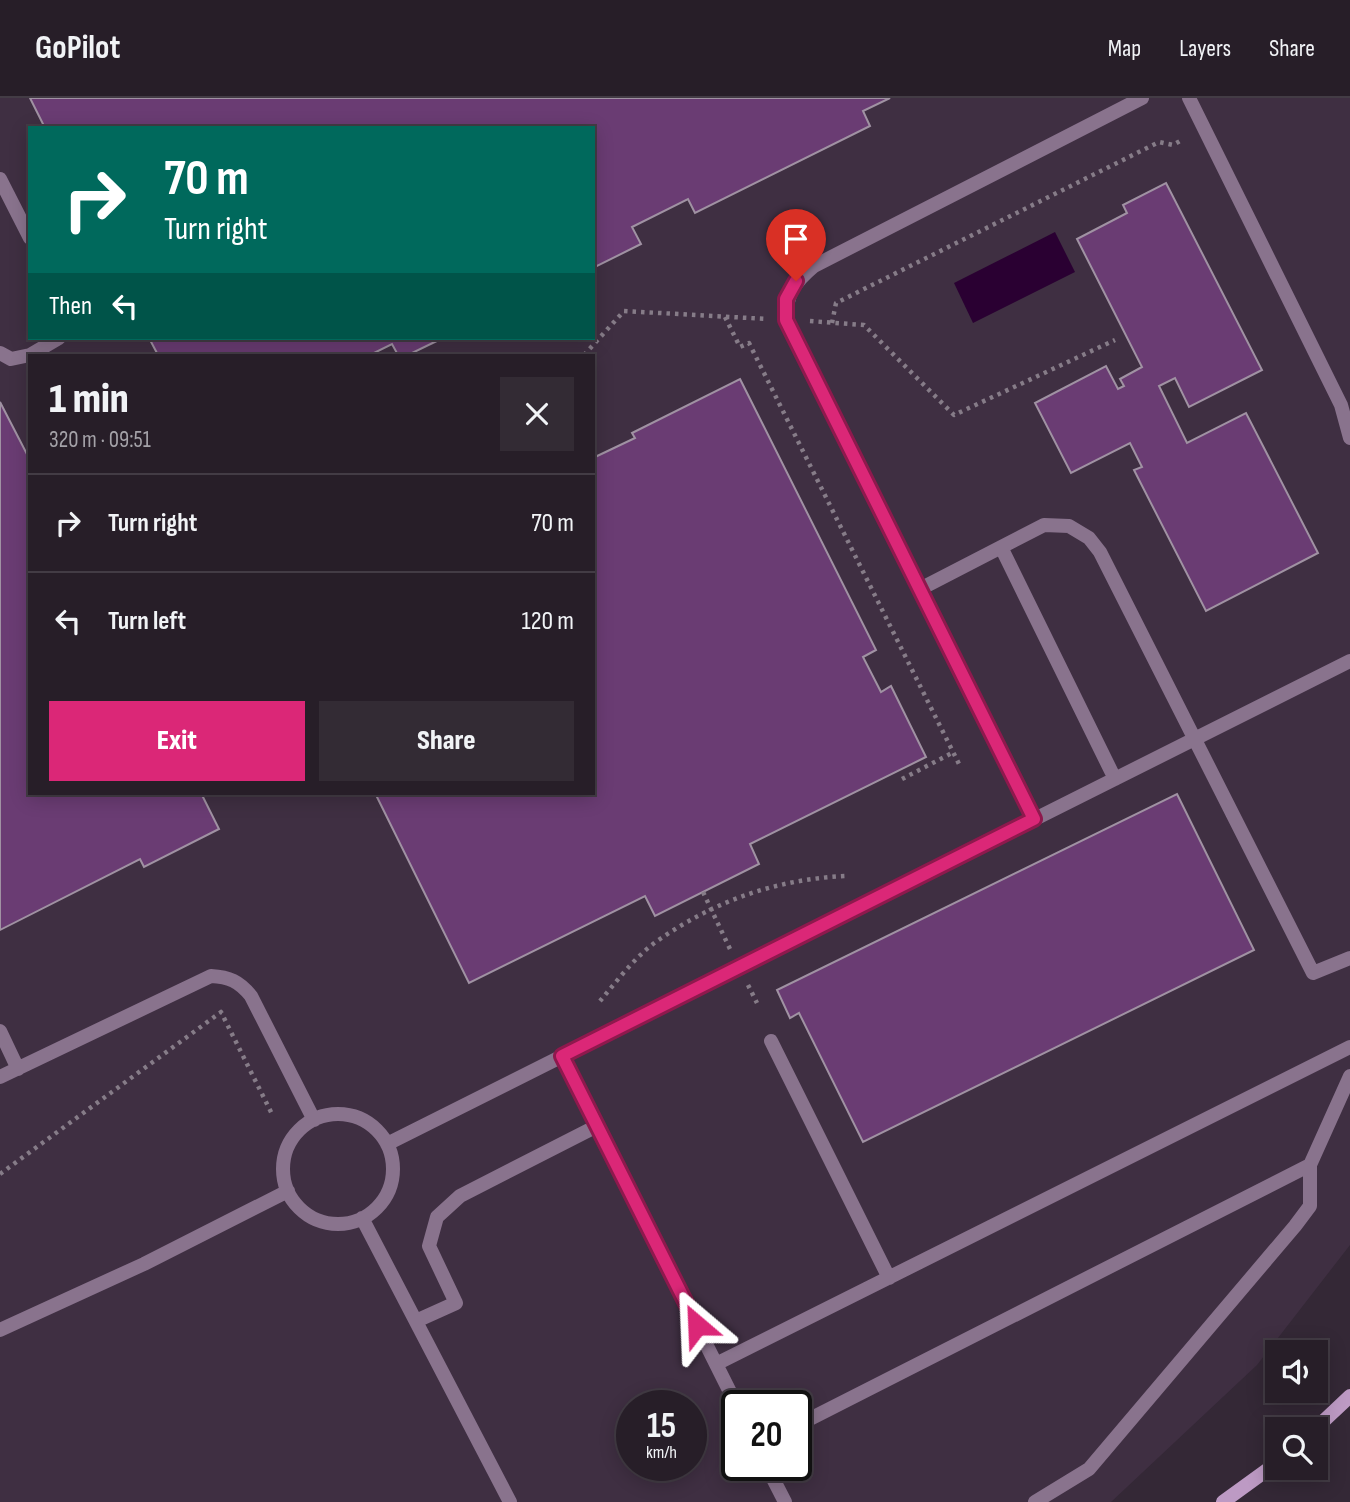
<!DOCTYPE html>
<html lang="en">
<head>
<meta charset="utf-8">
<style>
  :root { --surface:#271e28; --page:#332b34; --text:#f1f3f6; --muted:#a4a2a8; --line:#433c45; --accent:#db2777 }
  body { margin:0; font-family:"Sofia Sans Condensed",sans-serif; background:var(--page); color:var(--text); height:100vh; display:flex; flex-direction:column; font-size:26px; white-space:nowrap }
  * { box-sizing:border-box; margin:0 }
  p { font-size:23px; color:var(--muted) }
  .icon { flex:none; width:38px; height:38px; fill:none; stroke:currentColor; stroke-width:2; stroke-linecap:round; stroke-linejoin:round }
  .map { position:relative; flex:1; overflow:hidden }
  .side { position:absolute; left:28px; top:256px; width:567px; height:441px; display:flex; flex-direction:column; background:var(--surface); border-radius:0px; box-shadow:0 4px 18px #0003,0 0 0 2px var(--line) }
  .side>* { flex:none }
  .banner { position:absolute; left:28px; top:28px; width:567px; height:214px; border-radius:0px; box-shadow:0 4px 18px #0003,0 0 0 2px var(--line); background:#00695c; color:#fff; overflow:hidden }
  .fabs { position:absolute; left:1265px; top:1242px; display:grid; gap:14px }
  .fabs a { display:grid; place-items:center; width:63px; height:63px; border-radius:0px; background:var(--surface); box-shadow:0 4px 18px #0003,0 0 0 2px var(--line); font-size:35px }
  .speed { position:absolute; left:616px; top:1292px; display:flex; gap:14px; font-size:35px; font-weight:700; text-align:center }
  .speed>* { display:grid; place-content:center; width:91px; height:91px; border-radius:50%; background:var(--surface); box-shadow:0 4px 18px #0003,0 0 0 2px var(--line); line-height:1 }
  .speed small { font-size:18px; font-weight:400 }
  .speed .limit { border:4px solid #111; border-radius:10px; background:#fff; color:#111 }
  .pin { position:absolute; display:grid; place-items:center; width:60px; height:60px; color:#fff; margin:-72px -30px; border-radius:50% 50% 50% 0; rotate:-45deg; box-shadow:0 0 7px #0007 }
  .pin .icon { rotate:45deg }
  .me { position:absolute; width:77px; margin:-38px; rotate:334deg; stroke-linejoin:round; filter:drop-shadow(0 0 5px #0008) }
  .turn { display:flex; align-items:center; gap:24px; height:147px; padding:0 21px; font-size:32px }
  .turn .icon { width:91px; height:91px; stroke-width:2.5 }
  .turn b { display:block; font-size:49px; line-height:60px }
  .then { display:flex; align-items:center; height:66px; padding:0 21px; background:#0003; gap:14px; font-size:26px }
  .round { display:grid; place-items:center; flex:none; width:74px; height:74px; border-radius:0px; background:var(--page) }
  .head { display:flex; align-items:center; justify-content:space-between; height:119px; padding:0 21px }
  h1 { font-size:42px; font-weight:800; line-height:52px }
  .cta { display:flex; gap:14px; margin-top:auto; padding:14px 21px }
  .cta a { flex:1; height:80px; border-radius:0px; background:var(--accent); color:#fff; font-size:28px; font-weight:800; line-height:80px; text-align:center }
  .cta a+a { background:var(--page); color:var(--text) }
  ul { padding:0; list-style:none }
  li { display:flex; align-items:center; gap:21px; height:98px; padding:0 21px; border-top:2px solid var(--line) }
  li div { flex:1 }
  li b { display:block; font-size:26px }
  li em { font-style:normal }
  header { display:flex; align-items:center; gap:42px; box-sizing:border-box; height:98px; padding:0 35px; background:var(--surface); border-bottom:2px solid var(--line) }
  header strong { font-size:33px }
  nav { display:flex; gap:38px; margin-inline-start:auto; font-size:24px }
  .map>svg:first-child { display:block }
</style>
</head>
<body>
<header>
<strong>GoPilot</strong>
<nav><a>Map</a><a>Layers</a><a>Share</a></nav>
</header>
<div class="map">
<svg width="1350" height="1404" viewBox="0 0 1350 1404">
  <rect width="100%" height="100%" fill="#342836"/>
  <path fill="#3f2f42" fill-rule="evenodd" d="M0,0H1350V1147L1257,1267L1111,1404H0ZM30,30H593V240H30ZM30,257H593V695H30ZM632,1307H691V1367H632ZM737,1307H796V1367H737Z"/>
  <path fill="#2a0032" d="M1055,134L1075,174L973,225L954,185Z"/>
  <path fill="#6a3c73" stroke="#a092a3" stroke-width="2" d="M30,0H890L863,13L870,28L695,115L688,101L632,129L641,146L593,170V30H45Z
    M1166,85L1262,272L1189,309L1175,280L1159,288L1187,345L1246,315L1318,455L1206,513L1134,372L1142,369L1130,345L1071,375L1035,305L1106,268L1118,291L1124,288L1120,281L1142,269L1077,141L1127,115L1123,107Z
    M149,240H443L408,257H398L392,246L370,257H158Z
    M740,281L876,552L863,559L881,594L891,588L926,659L750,746L759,766L655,818L645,798L469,885L375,695H593V360L635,340L632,335Z
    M0,304L30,362V695H201L219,731L144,769L140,761L0,832Z
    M1177,696L1254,852L863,1044L799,915L790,920L777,892Z"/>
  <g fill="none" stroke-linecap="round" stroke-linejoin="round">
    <path stroke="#867c88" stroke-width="4.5" stroke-dasharray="3.5 5" stroke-linecap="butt" d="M725,219L740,249L749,245L961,670
      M810,223L864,227L954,317L1115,242
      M832,225L836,205L1159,44L1173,47L1180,43
      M584,257L624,213L767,221
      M902,681L952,655
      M703,794L730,851
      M748,887L757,905
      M600,903C618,882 636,857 660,841C717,802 778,781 846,778
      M0,1076L221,914L273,1018"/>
    <path stroke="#89738d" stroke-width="14" d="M1189,0L1341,307L1350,340
      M0,81L30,140
      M0,255L11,261L30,257L59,240
      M1001,449L1115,681
      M920,491L1044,427L1069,428L1089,440L1100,454L1313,875L1350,860
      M1034,721L786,222C786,196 794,185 814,168L1142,0
      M0,933L18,971
      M771,943L889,1180
      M562,958L737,1308
      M0,979L211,878C229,879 239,883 251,898L314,1022
      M283 1071a55 55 0 1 1 110 0a55 55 0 1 1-110 0Z
      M387,1046L1350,563
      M362,1120L510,1404
      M416,1223L456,1205L429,1148L437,1119L460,1098L597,1028
      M0,1232L144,1166L288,1093
      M716,1266L1350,949
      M796,1328L1310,1067L1350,978
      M766,1367L785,1404
      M1035,1404L1089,1371L1295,1128L1310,1108V1067"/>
    <path stroke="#bd9ac4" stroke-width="14" d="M1314,1332L1350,1298
      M1223,1404L1278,1364"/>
  </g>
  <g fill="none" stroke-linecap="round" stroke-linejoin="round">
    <defs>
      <path id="route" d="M697,1227L562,958L1034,721L786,222V201L796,183"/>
    </defs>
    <use href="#route" stroke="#8e194d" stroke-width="18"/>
    <use href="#route" stroke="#db2777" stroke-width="12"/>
  </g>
</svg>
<div class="fabs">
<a><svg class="icon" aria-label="sound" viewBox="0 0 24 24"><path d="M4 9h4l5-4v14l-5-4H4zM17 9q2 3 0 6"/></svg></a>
<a><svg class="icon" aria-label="search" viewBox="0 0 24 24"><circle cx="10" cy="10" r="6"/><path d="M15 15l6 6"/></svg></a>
</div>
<div class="speed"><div>15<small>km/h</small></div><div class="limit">20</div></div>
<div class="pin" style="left:796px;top:183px;background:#d93025"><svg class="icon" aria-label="arrive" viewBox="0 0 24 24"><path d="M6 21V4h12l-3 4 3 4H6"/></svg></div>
<svg class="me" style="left:697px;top:1227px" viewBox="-20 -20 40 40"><path d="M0-17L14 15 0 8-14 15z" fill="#db2777" stroke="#fff" stroke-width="4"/></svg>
<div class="banner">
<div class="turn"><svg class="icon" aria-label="right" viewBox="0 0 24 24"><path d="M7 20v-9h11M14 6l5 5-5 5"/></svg><div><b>70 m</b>Turn right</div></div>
<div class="then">Then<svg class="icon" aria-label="left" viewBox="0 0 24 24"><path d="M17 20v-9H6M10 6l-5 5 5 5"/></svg></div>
</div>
<section class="side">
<div class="head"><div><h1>1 min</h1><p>320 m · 09:51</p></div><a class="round"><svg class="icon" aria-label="close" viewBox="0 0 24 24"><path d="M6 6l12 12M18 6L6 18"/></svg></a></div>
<ul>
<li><svg class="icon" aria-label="right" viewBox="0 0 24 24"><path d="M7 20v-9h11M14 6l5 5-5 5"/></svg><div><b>Turn right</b></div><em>70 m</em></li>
<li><svg class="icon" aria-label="left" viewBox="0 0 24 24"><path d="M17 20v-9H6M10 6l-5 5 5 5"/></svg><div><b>Turn left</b></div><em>120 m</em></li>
</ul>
<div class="cta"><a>Exit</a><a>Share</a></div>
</section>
</div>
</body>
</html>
